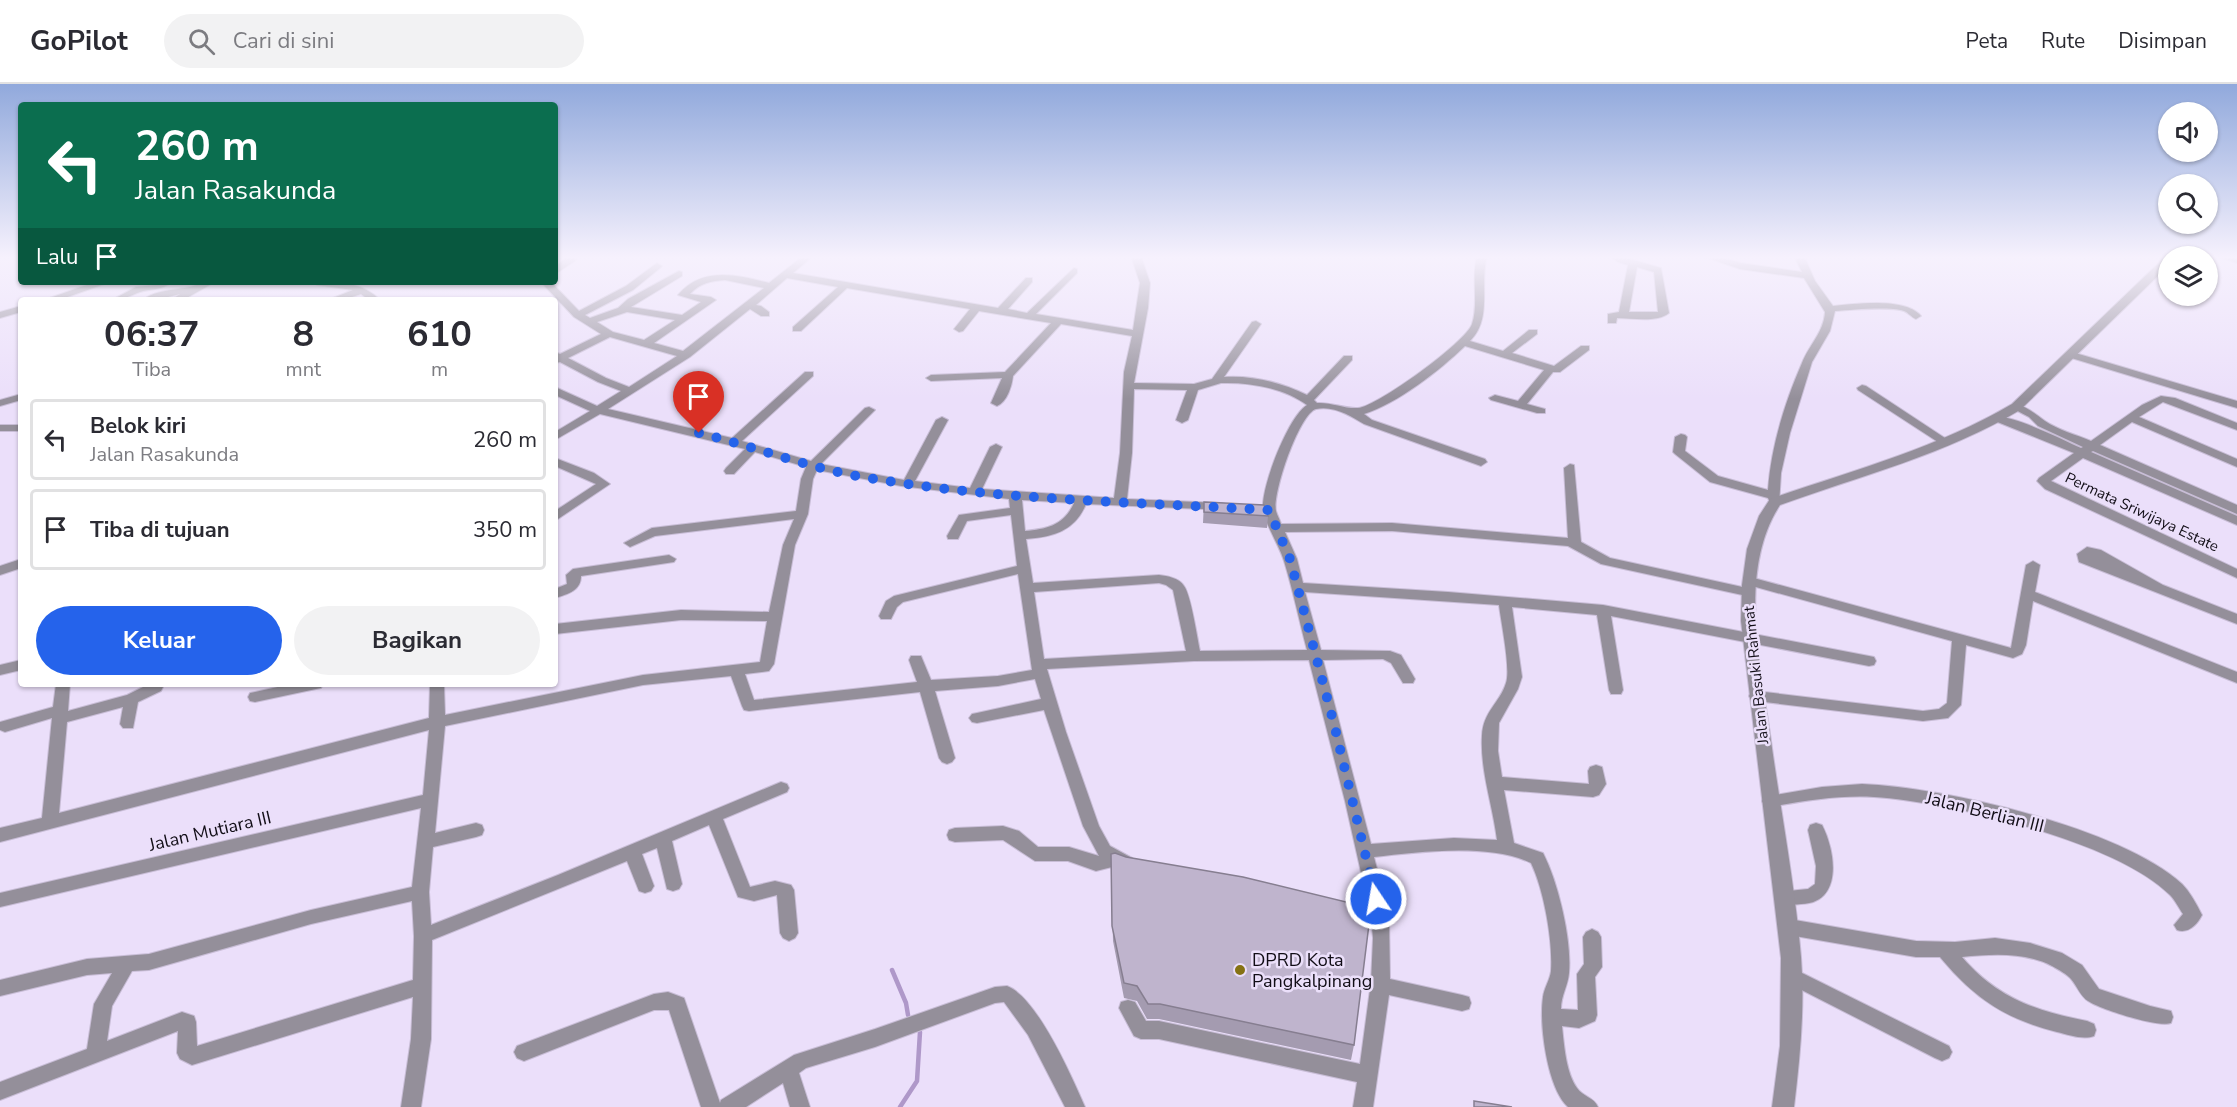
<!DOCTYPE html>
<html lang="id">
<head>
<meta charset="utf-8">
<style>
  :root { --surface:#fff; --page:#f2f2f3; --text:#2b2b33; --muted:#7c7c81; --line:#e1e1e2; --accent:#2563eb }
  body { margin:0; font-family:"Nunito Sans",sans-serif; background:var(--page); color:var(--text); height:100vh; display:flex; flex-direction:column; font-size:22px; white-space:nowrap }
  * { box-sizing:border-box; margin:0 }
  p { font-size:20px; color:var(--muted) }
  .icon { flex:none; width:33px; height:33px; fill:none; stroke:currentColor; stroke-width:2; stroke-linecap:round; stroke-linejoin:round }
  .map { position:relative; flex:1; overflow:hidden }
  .side { position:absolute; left:18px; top:213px; width:540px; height:390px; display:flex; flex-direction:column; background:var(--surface); border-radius:6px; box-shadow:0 2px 4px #0004 }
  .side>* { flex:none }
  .top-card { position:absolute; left:18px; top:18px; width:540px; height:183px; border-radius:6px; box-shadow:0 2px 4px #0004; background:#0b6e4f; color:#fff; overflow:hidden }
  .buttons { position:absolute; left:2158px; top:18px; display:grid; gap:12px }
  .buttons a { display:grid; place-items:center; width:60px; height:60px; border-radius:50%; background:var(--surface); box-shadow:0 2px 4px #0004; font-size:30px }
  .pin { position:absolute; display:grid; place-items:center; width:51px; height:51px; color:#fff; margin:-62px -26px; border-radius:50% 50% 50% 0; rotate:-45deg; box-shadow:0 0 6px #0007 }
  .pin .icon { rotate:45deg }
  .me { position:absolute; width:66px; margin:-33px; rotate:348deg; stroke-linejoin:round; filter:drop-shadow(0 0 4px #0008) }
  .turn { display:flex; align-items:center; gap:21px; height:126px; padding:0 18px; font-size:27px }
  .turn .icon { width:78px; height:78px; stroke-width:2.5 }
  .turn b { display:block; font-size:42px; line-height:51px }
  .then { display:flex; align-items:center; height:57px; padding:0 18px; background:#0003; gap:12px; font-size:22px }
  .eta { display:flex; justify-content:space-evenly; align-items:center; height:102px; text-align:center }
  .eta b { font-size:36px; font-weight:700; line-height:42px }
  .cta { display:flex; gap:12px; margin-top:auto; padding:12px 18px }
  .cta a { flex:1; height:69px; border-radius:36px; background:var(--accent); color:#fff; font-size:24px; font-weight:700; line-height:69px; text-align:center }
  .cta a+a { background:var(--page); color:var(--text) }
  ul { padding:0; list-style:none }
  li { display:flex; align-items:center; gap:18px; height:81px; margin:0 12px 9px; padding:0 6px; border:3px solid var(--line); border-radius:6px }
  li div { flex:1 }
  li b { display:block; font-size:22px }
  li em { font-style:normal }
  header { display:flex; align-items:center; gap:36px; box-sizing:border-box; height:84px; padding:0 30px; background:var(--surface); border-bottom:2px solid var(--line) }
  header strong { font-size:28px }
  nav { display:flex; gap:33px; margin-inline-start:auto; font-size:21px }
  .search { width:420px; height:54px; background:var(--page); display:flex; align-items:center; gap:15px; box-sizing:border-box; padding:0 21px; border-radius:33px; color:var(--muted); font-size:22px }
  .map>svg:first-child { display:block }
</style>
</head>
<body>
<header>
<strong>GoPilot</strong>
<div class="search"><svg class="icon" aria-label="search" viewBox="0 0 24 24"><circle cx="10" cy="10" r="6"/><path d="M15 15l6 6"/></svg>Cari di sini</div>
<nav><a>Peta</a><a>Rute</a><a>Disimpan</a></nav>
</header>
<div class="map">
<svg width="2237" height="1023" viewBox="0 0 2237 1023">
  <rect width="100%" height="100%" fill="#ebdffa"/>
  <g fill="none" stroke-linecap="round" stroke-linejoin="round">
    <path stroke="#af98c9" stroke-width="4.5" d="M892,886L906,919L908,931
      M900,1023L917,997L920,948"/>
    <defs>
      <path id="minor" d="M568,172H578L575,177L555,190V183Z
        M803,172H813L793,189L998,224L1026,194H1032V198L1008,225L1027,229L1074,184L1077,185V189L1036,230L1133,246L1140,199L1131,172H1141L1150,199L1148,224L1134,299L1194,300L1212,295L1252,238L1256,237L1261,240L1224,293C1252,291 1282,299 1307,311L1344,272H1352V276L1314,316L1317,319C1331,318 1345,325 1358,324C1378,322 1466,258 1472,240C1479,219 1471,194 1477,172H1487C1479,201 1493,234 1470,257L1503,267L1529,246H1537V250L1512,269L1554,282L1581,262H1589V266L1560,288H1553L1527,320L1545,325V329H1537L1491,316L1489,314L1495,311L1518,317L1544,286L1465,262C1439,287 1398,319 1364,330L1372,336L1485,375L1487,378L1481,382L1364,340C1351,332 1333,321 1316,325C1299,330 1272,410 1276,427C1277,431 1280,436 1281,440L1392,439L1568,454L1564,384L1570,380L1574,381L1581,458L1610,474L1747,504L1752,505L1754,508L1752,511L1747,512L1601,480L1568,462L1392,447L1285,448L1297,475L1303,499L1448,508L1603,521L1869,572L1874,573L1876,577L1874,581L1869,582L1611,532L1623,606L1621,610H1611L1609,606L1597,531L1512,523L1522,593L1518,605L1499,639L1498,667L1502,693L1589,700L1588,687L1590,683L1596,681L1602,683L1606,700L1599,711L1593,713L1504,706L1514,759L1543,769C1558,798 1572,856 1569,889C1568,902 1561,911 1561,925L1578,926L1577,890L1584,880L1583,853L1586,848L1592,845L1598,848L1601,853L1602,883L1595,893L1597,931L1595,937L1579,944L1562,942C1564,961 1566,989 1577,1004C1583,1013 1594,1013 1598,1023H1568C1547,1004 1539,940 1543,913C1544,904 1550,896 1551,887C1553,857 1544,806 1531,779C1489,759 1420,768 1374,773L1389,833L1390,895L1462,911L1469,913L1471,919L1469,925L1462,927L1389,911L1373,1023H1353L1357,998L1159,955H1141L1134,952L1119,924L1121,918L1128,916L1135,918L1146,937H1159L1360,980L1371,898L1373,854L1371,833L1345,717L1309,576L1194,577L1047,585L1066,648L1099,742L1110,762L1132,774L1134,779L1132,784L1126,786L1116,782L1096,787L1068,777H1035L1003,756L955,758L949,756L947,751L949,746L955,744L1003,742L1019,747L1038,763H1069L1099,772L1083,742L1044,626L977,639L972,638L969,634L972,630L977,629L1041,615L1035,595L998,602L935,607L955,674L952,678L947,680L942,678L939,674L920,608L749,627L744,626L742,622L731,592L643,601L445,642L435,749L476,739L482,741L484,746L482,751L476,753L433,763L429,808L431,841L558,791L781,698L787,700L789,704L787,708L723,735L750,803L775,797L791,801L794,806L798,849L795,854L789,857L783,854L780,849L777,811L754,817L738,813L709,741L672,757L682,800L679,805L673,807L667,805L657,764L642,770L654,802L651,807L645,809L639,807L627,777L432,856L431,955L421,1023H401L411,955L413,913L192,981L180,975L177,969L178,947L0,1016V998L87,965L94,920L112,889L87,891L0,912V896L87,875L149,870L311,826L412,803L421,724L0,823V809L423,711L429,646L0,758V744L42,734L52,634L5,648L0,646V638L53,623L56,600H70L68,627L127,611L149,600H162L163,603L161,607L138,618L133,644H123L120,640L123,623L67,638L59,729L429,634L430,600H444L445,631L643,591L760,578L767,537L681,536L555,550V540L681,526L769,528L783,461L794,435L655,452L630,463L624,459L652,444L796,427L801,395L806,383L755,368L734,390H726L724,387L726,384L745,365L600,330L555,356V348L590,327L555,311V303L597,322L621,307L598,298L560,278L555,279V268L560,270L601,250L574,233L541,198H551L579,227L626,202L657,179L662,182L660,184L633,206L585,231L590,234L618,224L628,215L679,187L682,188V192L631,223L682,231L701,218L678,211C702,182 737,191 769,199ZM787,194L838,203L793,243V247H801L847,204L970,225L954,245L959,248L963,247L979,227L1051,239L1005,288L931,291L926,294L931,297L1002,294L991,319L997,322C1007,318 1012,302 1013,292L1061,240L1132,252L1124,288L1120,369L1114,414L982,405L1002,363L996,360L990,363L970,404L915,397L948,336L942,333L936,336L904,396L821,380L875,326L869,323L865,324L811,377L742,357L813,292V288H805L732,354L608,325L690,273L750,225L761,232H769V228L761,222L756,221ZM725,196L764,204L683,267L654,259L716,216L711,213L690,210C700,199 711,197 725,196ZM627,228L675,236L644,256L613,248L597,238ZM610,253L677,272L629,303L606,294L568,274ZM1221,299C1250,298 1284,304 1307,321C1288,333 1261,403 1263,425C1264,438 1280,463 1284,477C1293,506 1299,536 1307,566L1200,567C1197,553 1191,511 1184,502C1179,494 1168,492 1159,491L1033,499L1026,455C1053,453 1075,447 1086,420L1225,426L1227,423L1225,420L1221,419L1127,415L1132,369L1134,305L1187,306L1176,336L1182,339L1188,336L1198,306ZM817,386L901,402L1009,415L1010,424L959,431L947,452L948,455H958L967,437L1011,431L1017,482L894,512L886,517L879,532L881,535H891L897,523L903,518L1018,490L1032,586L998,592L931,596L921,572H911L909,576L917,598L754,616L745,590L769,587L774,580L795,461L808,430L813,395ZM1022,416L1074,419C1064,441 1048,445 1025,447ZM1159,499L1166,501L1173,506L1186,567L1044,575L1034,508ZM1305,508L1499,521C1501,538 1511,585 1506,599C1500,619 1483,627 1482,652C1480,687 1493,722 1497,756L1454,754L1371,760L1323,576L1383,575L1391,579L1403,599H1413L1415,595L1401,571L1390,567L1321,566ZM412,817L414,852L413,896L197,962L196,938L194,932L182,928L107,957L112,922L132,887L149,886L311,840Z
        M1609,172H1620L1661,184L1669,229C1657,239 1632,234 1617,234L1616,239H1608V230L1619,228L1628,181L1618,178ZM1637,183L1654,188L1658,228H1629Z
        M1702,172H1716L1741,179L1802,188L1794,172H1804L1815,197L1833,222C1856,220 1905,213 1921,232L1916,235C1911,233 1909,229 1904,227C1888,222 1852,226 1835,227L1830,247L1812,278L1790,349L1781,389L1779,421H1771L1768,414L1710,398L1675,370L1673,368L1675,353L1681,350L1685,351L1687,353L1685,367L1718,392L1768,406C1771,363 1785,318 1802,279C1809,261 1824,248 1825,228L1804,194L1740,185Z
        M2220,172L2237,173V179L2222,174Z
        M95,198H110L59,216H44Z
        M160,198H172C161,207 152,204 140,208C129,212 124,216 112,216L136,203L154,201Z
        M203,198H215L183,216H171L180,210L156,216L144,215C161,203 185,208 203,198Z
        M312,198C338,198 361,197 380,216H369L361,210L343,216H328L353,206L317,201Z
        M21,222V228L0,234V228Z
        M2072,268L2237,317V324L2068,273V269Z
        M1862,301L1866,302L1951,358L1945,361L1941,360L1858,306L1857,304Z
        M21,310V316L0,322V316Z
        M2161,312L2175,314L2237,339V346L2163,318L2139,333L2237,375V383L2132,338L2100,361L2237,421V430L2093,367L2091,368L2237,432V441L2083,374L2051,397L2237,485V494L2045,405L2037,397L2039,394L2074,369L1990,335L1992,333C2010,329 2063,356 2081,364L2083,363L2038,342L2029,333L2010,323L2016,320C2028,323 2035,330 2045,337C2058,346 2077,351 2091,357L2142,321Z
        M0,341H21V347H0Z
        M555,374L594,389L610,400L555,437V427L596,400L555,382Z
        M2087,463L2101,466L2163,501L2237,530V540L2079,478L2077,470Z
        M669,471L676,475L674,478L581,492C581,506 569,510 555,514V505L567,500L566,491L573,485Z
        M21,475V484L0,491V482Z
        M2033,477L2040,481L2035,508L2237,588V599L2033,517L2026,561L2022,570L2013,574L1966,561L1961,621L1948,634L1923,637L1756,617L1751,616L1749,612L1751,608L1756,607L1923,627L1939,625L1947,619L1952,557L1745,500L1743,497L1745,494L1750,493L2011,564L2026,481Z
        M21,576V586L0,591V581Z
        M291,600H323L321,604L316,605L255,618L250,617L248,613L250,609L255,608Z
        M1862,700C1943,703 2121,744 2182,800C2190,808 2197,821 2202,831C2197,841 2188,850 2177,846L2174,841L2183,830C2179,824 2175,816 2170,811C2116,757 1950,718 1874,713C1839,711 1804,717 1770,723L1764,721L1762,717L1764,713L1822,703Z
        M1816,739L1822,741C1836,768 1843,819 1801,820C1793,821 1785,821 1778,818L1775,813L1778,808L1808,805L1815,800L1816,782L1808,746L1810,741Z
        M1789,835L1916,857L1955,858L1995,854L2030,859L2062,869L2082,881L2099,905L2150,922L2171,927L2173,933L2171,939C2158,944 2100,925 2088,917C2081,913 2077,902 2071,895C2067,890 2059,886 2052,882C2025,868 1992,870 1962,873C1997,914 2036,927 2087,937L2094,940L2096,946L2094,952C2083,956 2069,951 2057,948C2005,935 1974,914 1940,873H1916L1789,851L1783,848L1780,843L1783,838Z
        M1792,884L1949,962L1952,968L1949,974L1942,977L1935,974L1786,898L1783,892L1786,886Z
        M1007,902C1037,913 1072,993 1085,1023H1065L1028,951L1004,918L995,919L875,963L806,984L799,989L810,1023H790L783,999L746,1023H701L669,926H654L524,977L517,974L514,968L517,962L654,910L668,908L684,914L720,1019L721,1016L794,971L875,945L995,903Z"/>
      <path id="tertiary" d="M2169,172H2171H2169V181L2020,326C1947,370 1860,392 1780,421C1737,487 1761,584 1771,657C1781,729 1795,801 1801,873C1805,923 1800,973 1794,1023H1772L1780,962L1781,874L1741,537L1742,501L1747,465L1759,432L1770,415C1851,387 1938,364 2012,320L2165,173Z"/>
    </defs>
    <use href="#minor" stroke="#c8bdd6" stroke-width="2"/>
    <use href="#tertiary" stroke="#c8bdd6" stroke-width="2"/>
    <use href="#minor" fill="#948f9a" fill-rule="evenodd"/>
    <use href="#tertiary" fill="#948f9a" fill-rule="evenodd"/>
  </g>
  <path fill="#a49bb0" d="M1204,418L1268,432L1267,444L1203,439Z
    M1111,770L1354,961L1351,976L1159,935H1147L1137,917L1124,914L1113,857Z"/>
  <path fill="#bfb4cd" stroke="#867e90" stroke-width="1.5" d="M1204,418L1264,421L1268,432L1204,428Z
    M1115,769L1126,773L1243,793L1371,824L1354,961L1160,920H1148L1137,902L1124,899L1112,842L1111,770Z
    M1474,1017L1512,1023H1474Z"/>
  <linearGradient id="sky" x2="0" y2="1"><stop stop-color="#91a9dc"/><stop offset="0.55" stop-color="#f6f1fd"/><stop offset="1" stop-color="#f6f1fd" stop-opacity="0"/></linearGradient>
  <rect width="2237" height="315" fill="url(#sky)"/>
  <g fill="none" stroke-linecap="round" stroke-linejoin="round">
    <path stroke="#2563eb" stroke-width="10" stroke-dasharray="0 18" d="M699,349C752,362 803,382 857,392C992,416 1131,418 1269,426L1290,475L1334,640L1376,815"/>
  </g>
  <circle fill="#857213" stroke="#ebdffa" stroke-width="2" cx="1240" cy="886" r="6"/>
  <g text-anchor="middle" stroke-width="5" stroke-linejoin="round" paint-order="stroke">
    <g font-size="15" fill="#110d16" stroke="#ebdffa">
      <text transform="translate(2142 428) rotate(25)" y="5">Permata Sriwijaya Estate</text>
      <text transform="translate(1756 591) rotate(-96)" y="5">Jalan Basuki Rahmat</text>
    </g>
    <g font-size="18" fill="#110d16" stroke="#ebdffa">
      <text transform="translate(1985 728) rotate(14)" y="6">Jalan Berlian III</text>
      <text transform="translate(210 747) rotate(-13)" y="6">Jalan Mutiara III</text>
    </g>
    <g font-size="18" fill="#110d16" stroke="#ebdffa" text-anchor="start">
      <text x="1252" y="882">DPRD Kota<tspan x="1252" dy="21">Pangkalpinang</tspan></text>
    </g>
  </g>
</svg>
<div class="buttons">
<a><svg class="icon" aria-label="sound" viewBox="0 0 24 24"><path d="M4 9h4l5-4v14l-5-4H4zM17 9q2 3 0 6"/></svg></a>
<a><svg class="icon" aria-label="search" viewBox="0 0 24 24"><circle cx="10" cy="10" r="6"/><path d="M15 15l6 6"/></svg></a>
<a><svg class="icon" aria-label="layers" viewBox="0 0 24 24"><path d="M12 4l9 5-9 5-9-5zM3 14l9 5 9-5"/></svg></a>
</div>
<div class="pin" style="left:699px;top:349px;background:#d93025"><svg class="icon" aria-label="arrive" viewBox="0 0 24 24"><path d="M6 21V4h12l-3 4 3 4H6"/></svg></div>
<svg class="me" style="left:1376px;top:815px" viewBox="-20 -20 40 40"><circle r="17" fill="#2563eb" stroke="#fff" stroke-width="3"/><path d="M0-11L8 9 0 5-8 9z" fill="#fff"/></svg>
<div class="top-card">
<div class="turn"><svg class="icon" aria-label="left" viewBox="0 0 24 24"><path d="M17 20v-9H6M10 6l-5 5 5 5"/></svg><div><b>260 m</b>Jalan Rasakunda</div></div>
<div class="then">Lalu<svg class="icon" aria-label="arrive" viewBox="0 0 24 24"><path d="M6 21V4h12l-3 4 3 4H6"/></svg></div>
</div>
<section class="side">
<div class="eta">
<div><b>06:37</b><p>Tiba</p></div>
<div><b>8</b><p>mnt</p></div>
<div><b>610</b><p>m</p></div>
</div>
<ul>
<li><svg class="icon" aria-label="left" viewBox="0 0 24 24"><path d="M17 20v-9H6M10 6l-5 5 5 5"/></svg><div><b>Belok kiri</b><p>Jalan Rasakunda</p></div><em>260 m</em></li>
<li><svg class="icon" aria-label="arrive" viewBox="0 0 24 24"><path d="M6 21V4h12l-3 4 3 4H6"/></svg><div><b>Tiba di tujuan</b></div><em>350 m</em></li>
</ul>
<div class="cta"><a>Keluar</a><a>Bagikan</a></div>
</section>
</div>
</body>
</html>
